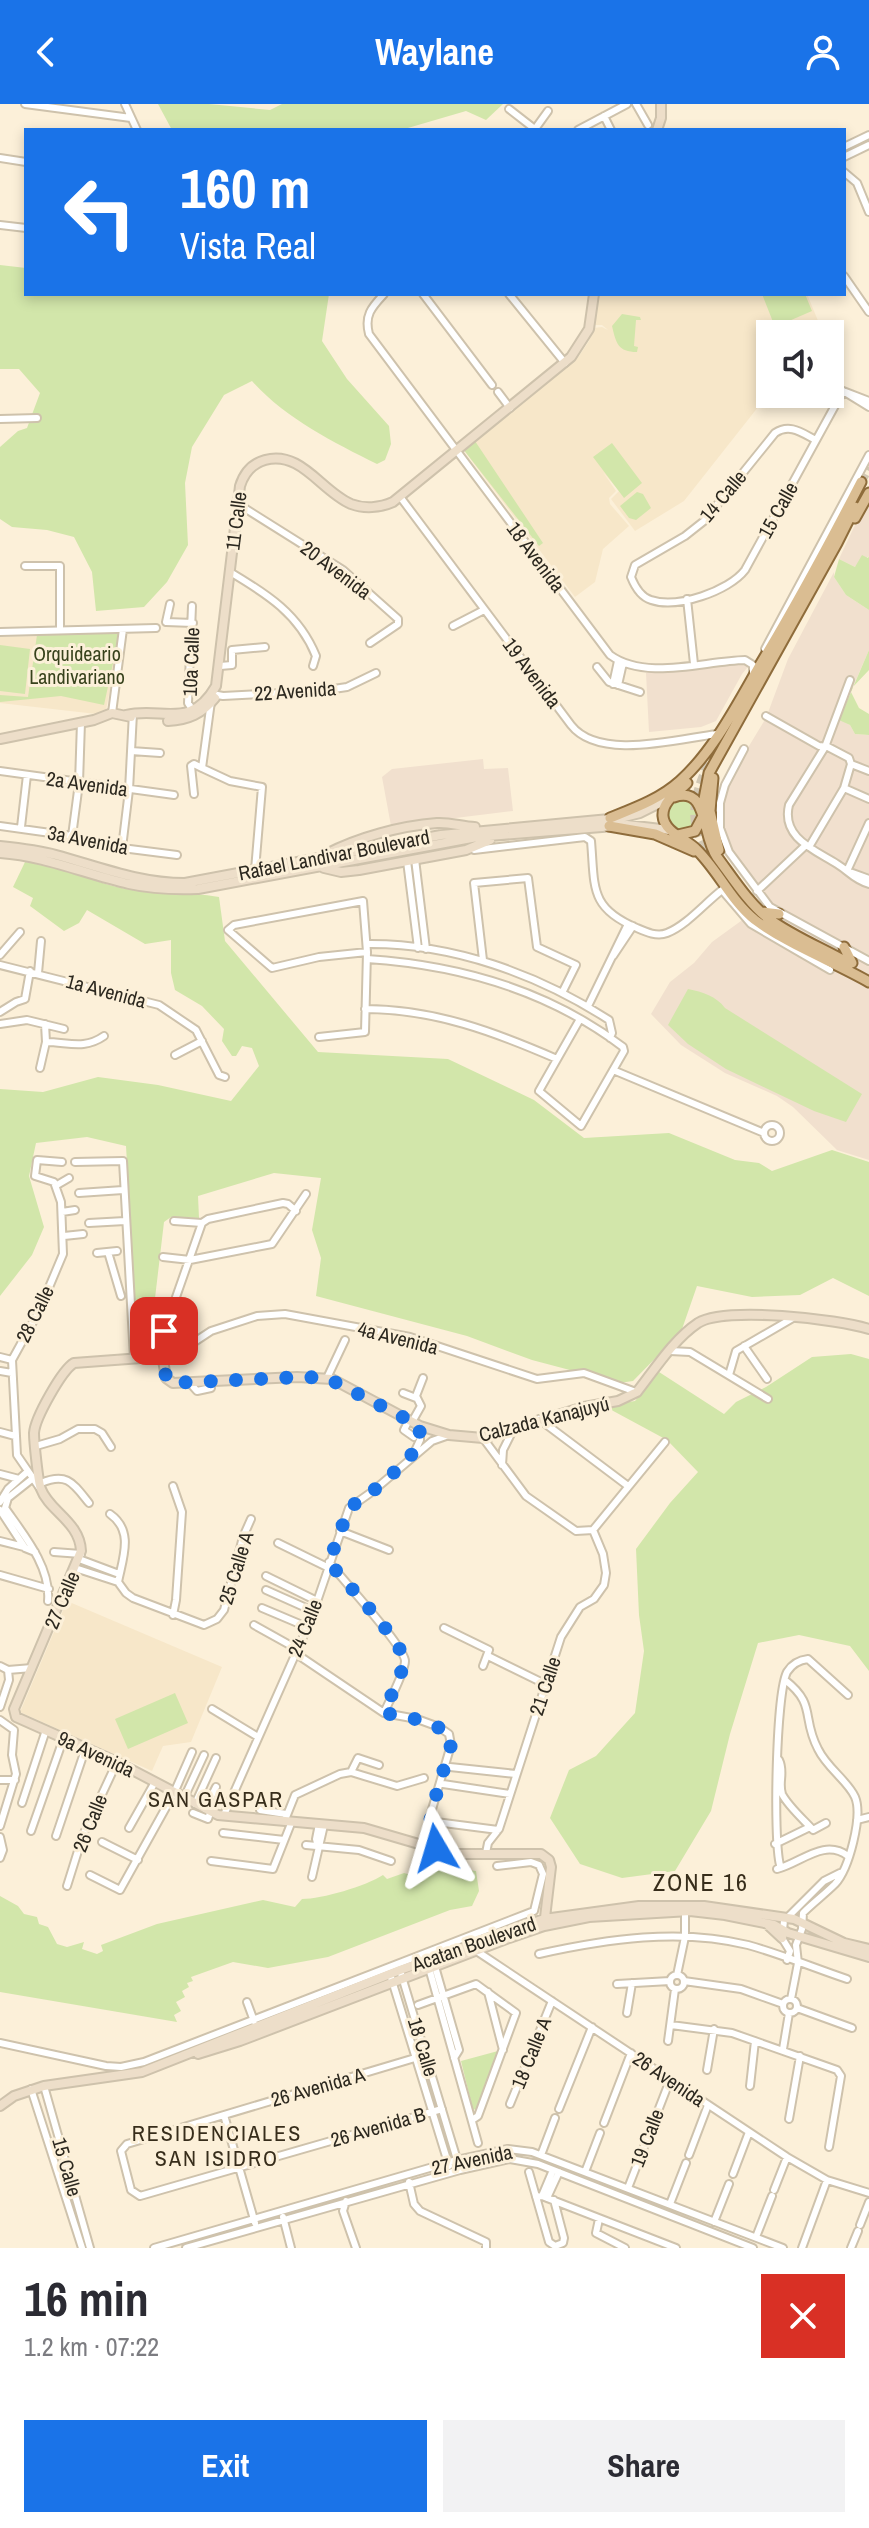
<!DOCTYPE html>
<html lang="en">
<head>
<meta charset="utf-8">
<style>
  :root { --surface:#fff; --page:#f2f2f3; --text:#2b2b33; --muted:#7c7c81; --accent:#1a73e8 }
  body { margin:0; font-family:"Archivo Narrow",sans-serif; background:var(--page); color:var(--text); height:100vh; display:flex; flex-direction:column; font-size:30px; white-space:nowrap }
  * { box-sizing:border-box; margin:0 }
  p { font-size:26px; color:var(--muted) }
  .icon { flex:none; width:44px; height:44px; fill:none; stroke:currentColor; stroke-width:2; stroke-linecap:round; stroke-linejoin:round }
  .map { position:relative; height:2144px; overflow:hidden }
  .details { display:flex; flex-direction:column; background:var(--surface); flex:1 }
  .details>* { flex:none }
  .hud { position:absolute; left:24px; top:24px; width:822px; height:168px; border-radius:0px; box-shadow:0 4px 12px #0003; background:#1a73e8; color:#fff; overflow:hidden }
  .tools { position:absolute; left:756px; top:216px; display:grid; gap:16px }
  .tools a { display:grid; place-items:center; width:88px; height:88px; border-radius:0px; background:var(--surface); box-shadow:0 4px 12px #0003; font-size:40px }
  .pin { position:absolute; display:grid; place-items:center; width:68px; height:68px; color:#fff; margin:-34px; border-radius:16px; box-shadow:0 4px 12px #0006 }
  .me { position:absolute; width:88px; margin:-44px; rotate:353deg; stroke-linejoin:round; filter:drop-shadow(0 0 6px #0008) }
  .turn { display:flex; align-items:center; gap:28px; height:168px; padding:0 24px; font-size:36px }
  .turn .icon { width:104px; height:104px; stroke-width:2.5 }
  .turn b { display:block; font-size:56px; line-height:68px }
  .round { display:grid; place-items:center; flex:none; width:84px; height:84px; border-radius:0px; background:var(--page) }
  .overview { display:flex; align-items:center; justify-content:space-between; height:136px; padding:0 24px }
  h1 { font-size:48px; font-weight:700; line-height:60px }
  .primary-button { display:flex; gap:16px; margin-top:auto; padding:16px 24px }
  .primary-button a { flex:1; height:92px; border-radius:0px; background:var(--accent); color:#fff; font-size:32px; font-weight:700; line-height:92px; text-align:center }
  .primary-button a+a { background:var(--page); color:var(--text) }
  header { display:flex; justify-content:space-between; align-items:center; height:104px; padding:0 24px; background:var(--accent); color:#fff; font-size:36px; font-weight:700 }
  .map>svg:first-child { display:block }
</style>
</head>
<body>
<header><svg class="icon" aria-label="back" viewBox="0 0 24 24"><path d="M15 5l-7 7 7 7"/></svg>Waylane<svg class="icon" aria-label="person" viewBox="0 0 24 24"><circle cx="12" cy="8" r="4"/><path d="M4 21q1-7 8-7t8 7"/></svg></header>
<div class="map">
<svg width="869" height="2144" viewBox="0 0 869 2144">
  <rect width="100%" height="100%" fill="#fcf0d9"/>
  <path fill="#f1e0ce" d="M869,391V452L855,463L839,455Z
    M834,468V473L846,491L869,506V546L839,615L850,621L855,630L869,631V1056L837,1046L793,1003L777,992L725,969L681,941L651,910L670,878L694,859L712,838L767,798L739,761L724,730L722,703L726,680L766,614L788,555Z
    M741,555L748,559L747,564L742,570L716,617L701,623L649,628L646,569Z
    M483,655L484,665L508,664L513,707L391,722L382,673L392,665Z"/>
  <path fill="#f7e7c9" d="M597,190H807L823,229L770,230V288L684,397L635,427L611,395L619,387L603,368L616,387L609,394L610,400L629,422L603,445L595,478L575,493L463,345L579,252L589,237L593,224L602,223L608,226L602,221H593Z
    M121,530L105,611L0,599V533Z
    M67,1497L222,1563L191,1638L163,1642L152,1667L20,1608Z"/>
  <path fill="#d2e6aa" d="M158,0H209L270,6L282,0H503L486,16L466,7L401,26H172Z
    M0,161L26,164V190H329L322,237L347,275L389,322L391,340L385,356L377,360C333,338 285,314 252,277L224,291L192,343L185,379L188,441L167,478L144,503L96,507L92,468L74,433L47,426L12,423L0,415V343L18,327L27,324L40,289L19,265H0Z
    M762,190H805L812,207L775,223Z
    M622,210L640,213L641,216H636L634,242L638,243L637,248C618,248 616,239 612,222Z
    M475,337L543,439L539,442L463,345Z
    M612,339L642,379L624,394L593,353Z
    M637,388L643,390L651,404L636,416L629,414L620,402Z
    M862,451L868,454L869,452V506L846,491L834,473L839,455L855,463Z
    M120,527L104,601L61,592L0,598V591L28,593L37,531Z
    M0,541L30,545L25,590L0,587Z
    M869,546V566L850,586L859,604L869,610V631L855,630L850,621L839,616Z
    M668 711a14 14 0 1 1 28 0a14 14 0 1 1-28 0Z
    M25,758C62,761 91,778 126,785C156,791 188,787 219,793L225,837L318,948L448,955L534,996L584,1034L669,1029L735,1056L759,1059L772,1067L832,1046L869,1058V1192L833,1174L800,1191L752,1193L697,1182L681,1228L633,1277L619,1279L532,1256L467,1232L316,1192L321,1154L312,1126L321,1074L274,1069L198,1092L199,1114L171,1113L164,1118L149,1245L138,1249L126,1042L87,1033L36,1039L29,1072L44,1123L32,1151L0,1192V985L43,988L98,973L158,981L231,997L259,962L252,944L242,942L236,952H232L222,937L224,925L202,902L175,886L171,869V836L145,840L87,806L79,819L64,827L30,802L33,794L13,783Z
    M688,885C703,888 716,892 725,904L862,990L846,1018L814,1007L726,965L688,940L668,921Z
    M851,1250L869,1255V1567L850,1542L799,1531L758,1539L730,1630L711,1707L675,1767L622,1774L580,1760L550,1714L569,1666L596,1652L635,1609L644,1547L639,1511L636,1445L670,1399L698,1368L667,1336L604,1302L635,1297L659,1268L724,1310L736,1298L766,1283L812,1253Z
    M175,1589L188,1619L128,1645L115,1615Z
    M427,1761L476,1767L479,1787L472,1802L450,1806L328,1853L268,1864L233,1858L191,1873L193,1877L187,1879L189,1883L182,1887L185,1893L176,1898L181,1907L174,1911L177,1918L0,1888V1792L18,1802L24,1810L37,1813L39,1820L48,1823L57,1840L67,1843L84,1838L82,1845L97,1850L103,1847L101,1841L157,1820L263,1796L295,1803L302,1795C322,1795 366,1782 383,1771L387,1775L404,1769L411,1771Z
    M498,1947L476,2005L473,2006L461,1957Z"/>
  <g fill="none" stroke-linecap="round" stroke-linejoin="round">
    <path stroke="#d2c8b4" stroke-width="9" stroke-dasharray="9 4.5" stroke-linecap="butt" d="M861,378L869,363
      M721,635C675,720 693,732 748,802"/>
    <defs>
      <path id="street" d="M25,0L131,14
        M125,0L137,26
        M636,0L648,21
        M509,5L536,26
        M604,12L611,26
        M535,25L548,7
        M578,26L627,0
        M844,43L869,31
        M844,53L869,41
        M0,54L26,58
        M844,68L857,79L869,108
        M0,121L26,124
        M844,172L869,208
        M384,190C372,203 364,211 369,230L610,551C646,577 703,557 745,556L753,561V569
        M423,190L492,281
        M509,190L565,259
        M830,269L835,271L836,283
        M830,279L869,303
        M843,287L869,297
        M498,288L510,304
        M0,315L37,314
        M816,336C802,329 790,319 775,329L704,417L685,432L635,461L631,473C635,483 641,493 651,496C677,505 729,487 745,466L843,287
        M401,394L571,621C599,657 677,635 717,630
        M238,400L343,466L398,515V520L370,539
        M25,462H60V526
        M230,468C267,490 299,510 316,552L313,562
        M687,495L694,560
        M170,500L166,518L193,519
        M192,502L188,599L194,608
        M453,522L484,506
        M0,528L156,524
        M765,545L869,351
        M220,562L232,561V546L265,543
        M597,563L609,578L640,588
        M850,576L825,643L789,701C781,734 815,746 837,760C850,768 853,775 869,780
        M613,580L618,557
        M618,581L623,559
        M112,609L123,525
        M766,612L819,642L828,643L849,654L851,660L869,667
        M744,645L725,681L720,699V724L729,748L770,803L869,857
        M131,647L160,649
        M0,667L174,691
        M844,684L869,695
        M194,690L191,662L194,660L202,664
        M0,722L72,732L122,744L177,751
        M21,723L27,671
        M72,732L79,679L81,618
        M809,743L844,684L851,660
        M122,744L129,686L133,609
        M474,746L585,733L591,737C595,783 589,804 637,824C646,828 657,833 667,829C687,821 705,799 722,786L751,820L830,866
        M415,755L426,845
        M407,757L418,844
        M255,766L262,683L230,677L202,664L212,590L223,592L320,587L347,583L376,569
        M847,767L869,719
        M847,767L869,775
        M757,787L806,741
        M367,840C452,839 538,870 609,916L612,929L610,934
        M0,851L20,828
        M613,852L633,822
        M367,855C459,861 548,886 623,943L624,947L581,1022L539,987L580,915
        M483,856L474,779L528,774L537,843L576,861L562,889
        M0,861L159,901L196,926L219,971L225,973
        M38,869L41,837
        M588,902L628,820
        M365,905C434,905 495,928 557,955
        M0,908L16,898L25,895L30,867
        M0,920L27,916L64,925
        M319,933L365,928L367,848L363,797L234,821L228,826L272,864L319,853L367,848
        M46,938C68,938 84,946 104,932
        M175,951L202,937
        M40,964L46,938L45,920
        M613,966L764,1029
        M764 1029a8 8 0 1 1 16 0a8 8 0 1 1-16 0Z
        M75,1058L123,1057L134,1254
        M57,1081L69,1074
        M79,1089L123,1086
        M62,1108L75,1106
        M174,1117L202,1119
        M89,1119L125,1117
        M64,1132L83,1130
        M108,1148L121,1192
        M97,1149L117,1147
        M163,1153L190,1156L272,1140L306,1090
        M744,1242L767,1275
        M670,1247L690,1248L768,1295
        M0,1253L12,1256
        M155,1253L202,1119L208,1115L283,1099L288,1100L296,1107
        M161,1255L181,1233L187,1209
        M164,1258L211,1227L257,1212L285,1210L410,1233L537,1275L584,1269L636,1288
        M0,1267L12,1269
        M729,1271L736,1247L793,1214
        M327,1274L345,1236
        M189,1278L197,1287L211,1284
        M403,1289L416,1294
        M539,1315L628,1382
        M409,1316L404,1326L414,1333
        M412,1318L421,1302L416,1292L423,1274
        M0,1328L15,1332
        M483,1334L526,1392L576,1427L593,1426L665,1338
        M36,1342L60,1335L78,1325H95L102,1329L111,1343
        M415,1347L420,1336V1322
        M502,1361L503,1346L513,1326
        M0,1370L19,1375
        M32,1375L8,1394L5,1404C24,1431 51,1463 48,1497
        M41,1379C67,1368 73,1379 89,1399
        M39,1383L17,1351L12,1256L39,1207L63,1150L61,1098L54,1078L35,1072L37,1056L62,1058
        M0,1398L8,1385L27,1368
        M0,1406L25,1444L35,1448
        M110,1410C134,1427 123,1453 118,1478
        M340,1427L389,1446
        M0,1437L24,1443
        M278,1439L327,1463
        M54,1448L81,1450
        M79,1455L119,1470
        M329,1458C341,1474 405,1543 405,1557C405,1568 389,1597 384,1609
        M75,1464L118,1478L126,1489L133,1494L204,1521L217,1515L224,1506L243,1433L251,1415
        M0,1471L49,1485
        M266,1472L317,1497
        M266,1486L313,1507
        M262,1504L307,1523
        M173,1511L176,1496L182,1408L173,1382
        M254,1521L297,1545
        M444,1524L489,1546L483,1562
        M295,1549L384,1609L417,1615L439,1623L449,1630L451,1641L430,1712L436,1744
        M488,1552L545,1580
        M0,1562L8,1566L9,1576L0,1603
        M8,1566L32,1564
        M785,1576C817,1601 801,1613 818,1645C827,1664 848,1677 855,1693C863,1712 849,1765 835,1780C825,1790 813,1799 803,1809L802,1825L796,1841L798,1859L791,1895
        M212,1605L258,1633
        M0,1616L14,1626L12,1651L16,1670L0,1722
        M779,1656C785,1668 778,1678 782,1690C788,1702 804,1716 813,1726L826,1719
        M450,1663L516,1670
        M351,1668L358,1654L379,1661
        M0,1676H15
        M443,1680L510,1690
        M184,1694L204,1651
        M22,1699L46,1626
        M195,1700L216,1654
        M205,1705L216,1683
        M260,1706L286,1710
        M193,1709L208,1715L210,1709
        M224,1711L311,1515L349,1404L373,1387L432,1337L449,1331
        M285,1716L295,1691L340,1670L351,1668L397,1682L424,1674
        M857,1716L869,1713
        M436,1718L498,1726
        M129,1724L155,1678
        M31,1727L64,1633
        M223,1729L284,1736
        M56,1732L86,1643
        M0,1733L3,1746L0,1754
        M102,1738L138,1756
        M775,1740L810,1723
        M306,1741L359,1746L391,1757
        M318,1743L316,1735L319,1720
        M486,1749L488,1739L499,1725L561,1533L580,1503L594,1495L604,1481L606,1469L603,1450L593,1426
        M211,1757L273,1765L292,1717
        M780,1761C773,1734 776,1590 787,1568C792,1560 799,1556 808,1555L848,1591
        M777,1765C801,1759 824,1734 848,1752
        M90,1771L120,1786L174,1689L192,1648
        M312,1773L324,1721
        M67,1782L83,1731L117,1658
        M475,1846L787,2053L827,2076L869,2089
        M539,1850C606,1835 680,1824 748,1841C781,1850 814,1864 847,1875
        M787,1856L790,1847L782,1834L784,1817L824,1777L840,1769
        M427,1857L478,2039
        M434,1859L459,1946L454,1954
        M400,1866L458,2059
        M390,1870L449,2062
        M670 1878a7 7 0 1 1 14 0a7 7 0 1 1-14 0Z
        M677,1871L685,1833V1807
        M684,1877L741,1885L783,1900
        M617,1880L670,1877
        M488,1888L503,1946
        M783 1902a7 7 0 1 1 14 0a7 7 0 1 1-14 0Z
        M247,1898L254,1917
        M418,1901L476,1880L516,1909L478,2012L472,2016
        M797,1904L852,1924
        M627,1909L632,1879
        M671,1921L732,1929L837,1966L841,1972L829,2043
        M668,1937L675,1885
        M0,1939L106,1962L121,1963L144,1958L534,1807L543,1770L539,1761L531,1758L497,1762
        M783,1945L789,1909
        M425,1951L127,2040L121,2047L131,2086L140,2092L442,2005
        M707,1966L714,1925
        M44,1982L90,2144
        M750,1982L755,1937
        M31,1985L82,2144
        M510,2000L552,1897
        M559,2005L592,1923
        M224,2011L255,2119
        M789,2015L800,1952
        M604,2019L631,1949
        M541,2051L555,2014
        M689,2051L708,2001
        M529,2068L549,2138L555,2142L563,2139L564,2134L554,2096
        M585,2068L600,2029
        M733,2070L749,2028
        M409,2078L414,2100L420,2107L486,2138V2144
        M628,2084L670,1976
        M774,2086L787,2053
        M542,2092L553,2066
        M536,2093L542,2092L676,2144
        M547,2094L559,2068
        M346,2097L343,2107L356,2144
        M670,2100L686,2059
        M283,2113L291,2144
        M599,2115L596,2129L625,2144
        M714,2118L729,2080
        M860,2121L869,2098
        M756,2133L772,2092
        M154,2144L457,2056L508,2045L532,2048L783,2144
        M186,2144L460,2066L510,2055L538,2060L753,2144
        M802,2144L827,2076
        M851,2144L858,2127"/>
      <path id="secondary" d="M657,26L661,14V0
        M126,611C162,602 190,627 216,582L240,382C244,369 251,360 265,356C301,346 321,387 351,400C364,405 380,404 393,398L571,253L589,225L594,190
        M168,617C188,616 202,610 215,594
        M0,635L94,616L112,609L131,613
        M0,742C19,744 38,746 56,751C100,763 139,779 185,779L441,731L620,714L640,709L668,695
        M0,749C45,752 85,770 129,780C152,785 174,786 198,785L477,733L627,721L669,726
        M326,750C359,733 400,722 437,719C450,718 463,723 475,723
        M324,764L341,768L359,766L466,746L490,736
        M767,1820L782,1834
        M544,1822L551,1763L549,1756L541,1750H453L364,1724L218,1711L117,1658L16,1613L14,1605L81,1447C80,1418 49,1407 41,1385C38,1378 34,1337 34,1329C35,1314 62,1266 74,1259L155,1253L163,1256L166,1274L173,1279L297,1273L332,1275L420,1322L449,1331L483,1334L584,1303L618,1297L637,1288C655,1265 674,1235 698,1219C725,1202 838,1215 869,1225
        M198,1950L240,1937L509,1834L544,1822L589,1813L690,1807L725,1811L774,1821L788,1829L869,1853
        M0,2002L14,1992L44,1982L142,1968L400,1866L544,1815L639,1802H704L794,1815L844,1839L869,1845"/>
      <path id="primary" d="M855,414L869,389
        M713,674L710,707L719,746
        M687,679C678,688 662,697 663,712C664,728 686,735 696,745C718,766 731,797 755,816C787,840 834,858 869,878
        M674,693C709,681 701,731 717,753C732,773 749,800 769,815C794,833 824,845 850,860
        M702,705L709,669L837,439L855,403
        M610,714C635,704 660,695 680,677C713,648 738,599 760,561C796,501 829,440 861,378
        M609,722L655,730L694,747
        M678,731L695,727L702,714
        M762,808L779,810
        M844,843L852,859"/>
    </defs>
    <use href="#street" stroke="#cec2ac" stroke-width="10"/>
    <use href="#secondary" stroke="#cec2ac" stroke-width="12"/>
    <use href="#primary" stroke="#8e6c3b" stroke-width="13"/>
    <use href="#street" stroke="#fff" stroke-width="6"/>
    <use href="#secondary" stroke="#eddec9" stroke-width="8"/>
    <use href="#primary" stroke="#dabd92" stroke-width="9"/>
  </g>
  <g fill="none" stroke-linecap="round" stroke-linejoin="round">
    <path stroke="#1a73e8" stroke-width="14" stroke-dasharray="0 25.2" d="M164,1227L155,1253L164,1258L166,1274L171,1279L303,1273L327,1274L420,1322L419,1339L408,1356L373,1387L349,1404L329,1458C345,1479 403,1537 405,1559L384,1609C407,1613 430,1616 449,1630L451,1641L430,1712L436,1744"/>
  </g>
  <g text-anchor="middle" stroke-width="6" stroke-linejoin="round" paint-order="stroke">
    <g font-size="20" fill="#2c281f" stroke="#fcf0d9">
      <text transform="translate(723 392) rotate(-50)" y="7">14 Calle</text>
      <text transform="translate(778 406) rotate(-61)" y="7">15 Calle</text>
      <text transform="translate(236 417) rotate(-83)" y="7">11 Calle</text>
      <text transform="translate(536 453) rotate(53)" y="7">18 Avenida</text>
      <text transform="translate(336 466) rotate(37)" y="7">20 Avenida</text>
      <text transform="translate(191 558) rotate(-88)" y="7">10a Calle</text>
      <text transform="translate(532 569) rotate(53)" y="7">19 Avenida</text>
      <text transform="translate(295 587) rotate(-4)" y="7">22 Avenida</text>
      <text transform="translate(87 680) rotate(8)" y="7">2a Avenida</text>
      <text transform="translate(88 736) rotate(11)" y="7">3a Avenida</text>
      <text transform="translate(334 751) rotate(-11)" y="7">Rafael Landivar Boulevard</text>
      <text transform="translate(106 887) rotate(15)" y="7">1a Avenida</text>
      <text transform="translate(35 1210) rotate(-64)" y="7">28 Calle</text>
      <text transform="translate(398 1234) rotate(14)" y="7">4a Avenida</text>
      <text transform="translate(544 1315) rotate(-14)" y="7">Calzada Kanajuyú</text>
      <text transform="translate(236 1464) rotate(-73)" y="7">25 Calle A</text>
      <text transform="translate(62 1496) rotate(-67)" y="7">27 Calle</text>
      <text transform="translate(305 1524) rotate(-68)" y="7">24 Calle</text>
      <text transform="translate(545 1582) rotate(-72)" y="7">21 Calle</text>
      <text transform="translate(96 1650) rotate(25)" y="7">9a Avenida</text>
      <text transform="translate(90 1719) rotate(-68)" y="7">26 Calle</text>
      <text transform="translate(474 1840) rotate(-19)" y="7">Acatan Boulevard</text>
      <text transform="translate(423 1943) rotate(73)" y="7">18 Calle</text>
      <text transform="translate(531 1949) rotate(-68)" y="7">18 Calle A</text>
      <text transform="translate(669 1975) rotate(34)" y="7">26 Avenida</text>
      <text transform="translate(318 1983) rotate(-16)" y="7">26 Avenida A</text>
      <text transform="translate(378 2023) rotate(-16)" y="7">26 Avenida B</text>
      <text transform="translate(647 2034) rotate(-69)" y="7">19 Calle</text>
      <text transform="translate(472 2056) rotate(-12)" y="7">27 Avenida</text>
      <text transform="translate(67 2063) rotate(74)" y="7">15 Calle</text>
    </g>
    <g font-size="20" fill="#37421c" stroke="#fcf0d9">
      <text x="77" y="557">Orquideario<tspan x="77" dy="23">Landivariano</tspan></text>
    </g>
    <g font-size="22" letter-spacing="2" fill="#372d1b" stroke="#fcf0d9">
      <text x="216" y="1703">SAN GASPAR</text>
      <text x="217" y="2037">RESIDENCIALES<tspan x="217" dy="25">SAN ISIDRO</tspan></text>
    </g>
    <g font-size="24" letter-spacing="2" fill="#372d1b" stroke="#fcf0d9">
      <text x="701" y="1787">ZONE 16</text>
    </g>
  </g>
</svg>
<div class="tools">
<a><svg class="icon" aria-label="sound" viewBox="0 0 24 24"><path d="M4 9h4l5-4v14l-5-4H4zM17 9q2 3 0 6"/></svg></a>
</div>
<div class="pin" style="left:164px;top:1227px;background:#d93025"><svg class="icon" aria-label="arrive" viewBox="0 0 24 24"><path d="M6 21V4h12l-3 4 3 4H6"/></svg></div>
<svg class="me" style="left:436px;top:1744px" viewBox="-20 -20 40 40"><path d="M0-17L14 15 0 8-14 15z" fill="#1a73e8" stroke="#fff" stroke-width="4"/></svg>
<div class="hud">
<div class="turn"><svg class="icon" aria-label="left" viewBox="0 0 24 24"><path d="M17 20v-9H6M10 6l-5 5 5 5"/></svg><div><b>160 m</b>Vista Real</div></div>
</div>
</div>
<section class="details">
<div class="overview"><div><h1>16 min</h1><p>1.2 km · 07:22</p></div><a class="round" style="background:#d93025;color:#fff"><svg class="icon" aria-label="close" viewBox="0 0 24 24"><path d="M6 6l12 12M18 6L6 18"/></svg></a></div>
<div class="primary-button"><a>Exit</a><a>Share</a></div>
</section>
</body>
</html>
